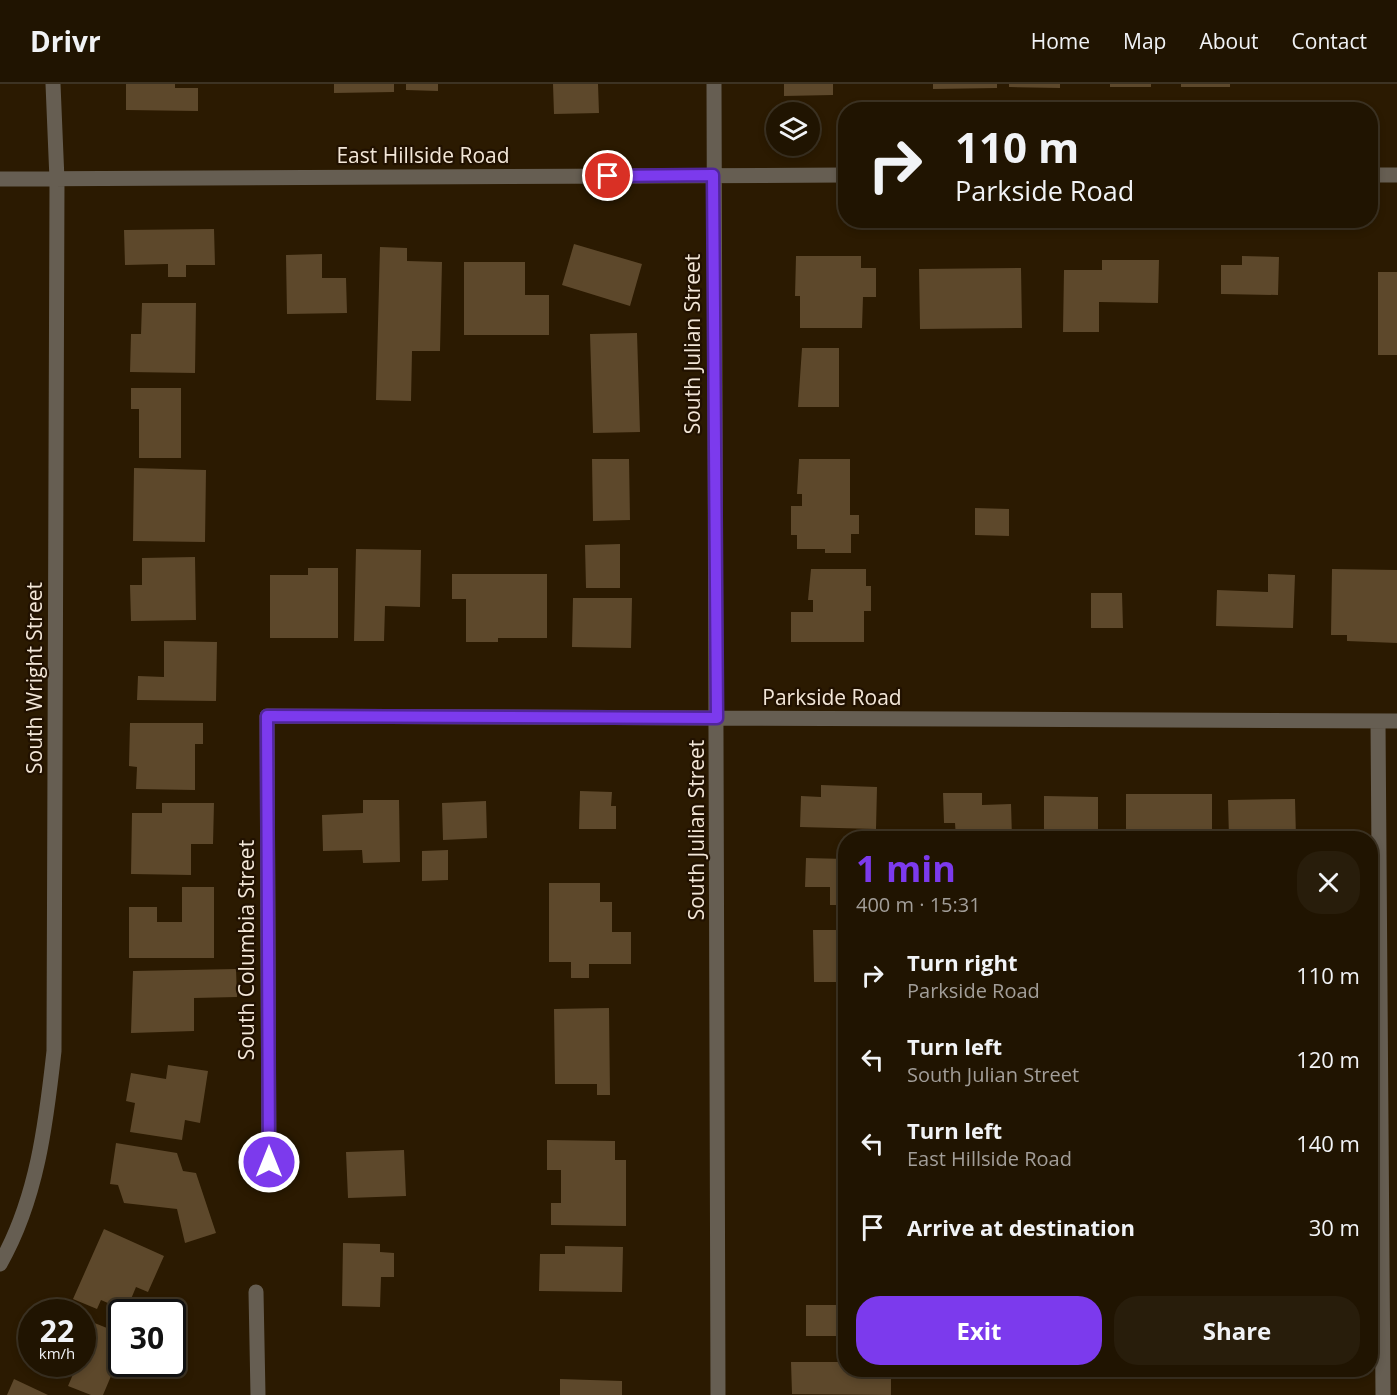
<!DOCTYPE html>
<html lang="en">
<head>
<meta charset="utf-8">
<style>
  :root { --surface:#201401; --page:#281d0b; --text:#f1f3f6; --muted:#a29e99; --line:#3d3323; --accent:#7c3aed }
  body { margin:0; font-family:"Open Sans",sans-serif; background:var(--page); color:var(--text); height:100vh; display:flex; flex-direction:column; font-size:22px; white-space:nowrap }
  * { box-sizing:border-box; margin:0 }
  p { font-size:20px; color:var(--muted) }
  .icon { flex:none; width:33px; height:33px; fill:none; stroke:currentColor; stroke-width:2; stroke-linecap:round; stroke-linejoin:round }
  .map { position:relative; flex:1; overflow:hidden }
  .drawer { position:absolute; left:838px; top:747px; width:540px; height:546px; display:flex; flex-direction:column; background:var(--surface); border-radius:24px; box-shadow:0 3px 9px #0003,0 0 0 2px var(--line) }
  .drawer>* { flex:none }
  .guide { position:absolute; left:838px; top:18px; width:540px; height:126px; border-radius:24px; box-shadow:0 3px 9px #0003,0 0 0 2px var(--line); background:#201401; color:var(--text); overflow:hidden }
  .fabs { position:absolute; left:766px; top:18px; display:grid; gap:12px }
  .fabs a { display:grid; place-items:center; width:54px; height:54px; border-radius:50%; background:var(--surface); box-shadow:0 3px 9px #0003,0 0 0 2px var(--line); font-size:30px }
  .speed { position:absolute; left:18px; top:1215px; display:flex; gap:12px; font-size:30px; font-weight:700; text-align:center }
  .speed>* { display:grid; place-content:center; width:78px; height:78px; border-radius:50%; background:var(--surface); box-shadow:0 3px 9px #0003,0 0 0 2px var(--line); line-height:1 }
  .speed small { font-size:15px; font-weight:400 }
  .speed .limit { border:3px solid #111; border-radius:9px; background:#fff; color:#111 }
  .pin { position:absolute; display:grid; place-items:center; width:51px; height:51px; color:#fff; margin:-26px; border:3px solid #fff; border-radius:50%; box-shadow:0 2px 6px #0007 }
  .me { position:absolute; width:66px; margin:-33px; rotate:0deg; stroke-linejoin:round; filter:drop-shadow(0 0 4px #0008) }
  .turn { display:flex; align-items:center; gap:21px; height:126px; padding:0 18px; font-size:27px }
  .turn .icon { width:78px; height:78px; stroke-width:2.5 }
  .turn b { display:block; font-size:42px; line-height:51px }
  .round { display:grid; place-items:center; flex:none; width:63px; height:63px; border-radius:24px; background:var(--page) }
  .summary { display:flex; align-items:center; justify-content:space-between; height:102px; padding:0 18px }
  h1 { font-size:36px; font-weight:700; line-height:45px; color:var(--accent) }
  .cta { display:flex; gap:12px; margin-top:auto; padding:12px 18px }
  .cta a { flex:1; height:69px; border-radius:24px; background:var(--accent); color:#fff; font-size:24px; font-weight:700; line-height:69px; text-align:center }
  .cta a+a { background:var(--page); color:var(--text) }
  ul { padding:0; list-style:none }
  li { display:flex; align-items:center; gap:18px; height:84px; padding:0 18px }
  li div { flex:1 }
  li b { display:block; font-size:22px }
  li em { font-style:normal }
  header { display:flex; align-items:center; gap:36px; box-sizing:border-box; height:84px; padding:0 30px; background:var(--surface); border-bottom:2px solid var(--line) }
  header strong { font-size:28px }
  nav { display:flex; gap:33px; margin-inline-start:auto; font-size:21px }
  .map>svg:first-child { display:block }
</style>
</head>
<body>
<header>
<strong>Drivr</strong>
<nav><a>Home</a><a>Map</a><a>About</a><a>Contact</a></nav>
</header>
<div class="map">
<svg width="1397" height="1311" viewBox="0 0 1397 1311">
  <rect width="100%" height="100%" fill="#2b1a01"/>
  <path fill="#5d482b" d="M126,0H175V4H198V27L126,26Z
    M334,0H394V8L334,9Z
    M406,0H438V7L406,6Z
    M553,0H598L599,29L554,30Z
    M784,0H833V11L784,12Z
    M933,0H997V4L933,5Z
    M1009,0H1060V4L1009,3Z
    M1110,0H1151V3H1110Z
    M1181,0H1230V3H1181Z
    M214,145L215,181H186V193H168V180L125,181L124,146Z
    M574,160L642,180L630,222L562,201Z
    M380,163L407,164V177L442,178L440,267H412L411,317L376,316Z
    M322,170V194H346L347,229L287,230L286,171Z
    M796,172H861V184H876V213H863L862,244H800V212H795Z
    M1242,172L1279,173L1278,211L1221,210V181H1242Z
    M1102,176H1159L1158,219L1099,218V248H1063L1064,186H1102Z
    M464,178H525V211H549V251H464Z
    M1021,184L1022,244L920,245L919,185Z
    M1378,188H1397V271H1378Z
    M142,219H196L195,289L130,288L131,250H141Z
    M637,249L640,348L593,349L590,250Z
    M802,264H839V323H798Z
    M131,304H181V374H139V325H131Z
    M592,375H629L630,436L593,437Z
    M799,375H850V431H859V450H851V469H825V465H797V451H791V422H802V410H797Z
    M134,384L206,386L205,458L133,457Z
    M975,424L1009,425V452L975,451Z
    M620,460V504H586L585,461Z
    M356,465L421,466L420,523L385,522L384,557H354Z
    M195,473L196,536L131,537L130,501H142V474Z
    M308,484H338V554H270V491H308Z
    M811,485H866V502H871V527H864V558H791V528H813V516H808Z
    M1332,485L1397,486V559L1347,557V551H1331Z
    M452,490H547V554H498V558H466V515H452Z
    M1268,490L1295,491L1293,544L1216,542L1217,506L1268,508Z
    M1091,509H1122L1123,544H1091Z
    M573,514H632L631,564L572,563Z
    M164,557L217,558L216,617L137,616L138,592L164,593Z
    M130,639H203V660H195V706L136,705L137,683L129,682Z
    M821,701L877,703L876,745L800,743L801,712L821,713Z
    M580,707L612,708L611,722H616V745H579Z
    M943,709H982V721L1011,720L1012,754H956L955,739H944Z
    M1126,710H1212V754H1126Z
    M1044,712L1098,713V753H1044Z
    M1295,715L1296,754H1229L1228,716Z
    M363,716H399L400,778L363,779L362,766L323,767L322,731L363,729Z
    M486,717L487,754L443,756L442,719Z
    M162,719H214L213,760H191V791L131,790L132,729H162Z
    M448,766V796L422,797V767Z
    M806,774L846,775V821H830V803H805Z
    M549,799H600V818H612V848H631V880H589V894H571V878H549Z
    M182,803H214V874H129V823H157V838H182Z
    M813,846H846V898H814Z
    M236,885L237,913L194,914V947L131,949L133,887Z
    M609,924L610,1011H597V1000H555L554,925Z
    M168,981L208,987L200,1039L185,1036L182,1056L130,1048L135,1019L126,1017L131,989L166,995Z
    M547,1056L615,1057V1076H626V1142L551,1141V1119H561V1086H547Z
    M116,1059L177,1069L183,1087L196,1089L216,1149L185,1159L177,1125L124,1119L118,1101L110,1100Z
    M404,1066L406,1112L348,1114L346,1068Z
    M104,1145L164,1172L148,1208L136,1203L126,1227L101,1216L97,1225L73,1215Z
    M343,1159L380,1160V1168L394,1169V1193H381L380,1223L342,1222Z
    M565,1162L623,1163L622,1208L539,1207L540,1170H565Z
    M806,1221H846V1252H806Z
    M82,1234L122,1250V1266L103,1311H91L68,1302L74,1288L53,1280H82Z
    M791,1278H846V1286H891V1311L792,1310Z
    M14,1295L48,1311H7Z
    M560,1295L622,1297V1311H560Z"/>
  <g fill="none" stroke-linecap="round" stroke-linejoin="round">
    <path stroke="#665e52" stroke-width="15" d="M714,0L718,1311
      M1371,91H1397
      M0,95L846,91
      M1378,637L1383,1311
      M269,1099L267,632L1397,637
      M0,1180C37,1115 46,1040 54,967L57,96L53,0
      M256,1208L258,1311"/>
  </g>
  <g fill="none" stroke-linecap="round" stroke-linejoin="round">
    <defs>
      <path id="route" d="M269,1078L267,632L717,634L713,91L608,92"/>
    </defs>
    <use href="#route" stroke="#51269a" stroke-width="15"/>
    <use href="#route" stroke="#7c3aed" stroke-width="10"/>
  </g>
  <g text-anchor="middle" stroke-width="4.5" stroke-linejoin="round" paint-order="stroke">
    <g font-size="21" fill="#f3e7d8" stroke="#211100">
      <text x="423" y="79">East Hillside Road</text>
      <text transform="translate(693 260) rotate(-90)" y="7">South Julian Street</text>
      <text transform="translate(35 594) rotate(-90)" y="7">South Wright Street</text>
      <text x="832" y="621">Parkside Road</text>
      <text transform="translate(697 746) rotate(-90)" y="7">South Julian Street</text>
      <text transform="translate(247 866) rotate(-90)" y="7">South Columbia Street</text>
    </g>
  </g>
</svg>
<div class="fabs">
<a><svg class="icon" aria-label="layers" viewBox="0 0 24 24"><path d="M12 4l9 5-9 5-9-5zM3 14l9 5 9-5"/></svg></a>
</div>
<div class="speed"><div>22<small>km/h</small></div><div class="limit">30</div></div>
<div class="pin" style="left:608px;top:92px;background:#d93025"><svg class="icon" aria-label="arrive" viewBox="0 0 24 24"><path d="M6 21V4h12l-3 4 3 4H6"/></svg></div>
<svg class="me" style="left:269px;top:1078px" viewBox="-20 -20 40 40"><circle r="17" fill="#7c3aed" stroke="#fff" stroke-width="3"/><path d="M0-11L8 9 0 5-8 9z" fill="#fff"/></svg>
<div class="guide">
<div class="turn"><svg class="icon" aria-label="right" viewBox="0 0 24 24"><path d="M7 20v-9h11M14 6l5 5-5 5"/></svg><div><b>110 m</b>Parkside Road</div></div>
</div>
<section class="drawer">
<div class="summary"><div><h1>1 min</h1><p>400 m · 15:31</p></div><a class="round"><svg class="icon" aria-label="close" viewBox="0 0 24 24"><path d="M6 6l12 12M18 6L6 18"/></svg></a></div>
<ul>
<li><svg class="icon" aria-label="right" viewBox="0 0 24 24"><path d="M7 20v-9h11M14 6l5 5-5 5"/></svg><div><b>Turn right</b><p>Parkside Road</p></div><em>110 m</em></li>
<li><svg class="icon" aria-label="left" viewBox="0 0 24 24"><path d="M17 20v-9H6M10 6l-5 5 5 5"/></svg><div><b>Turn left</b><p>South Julian Street</p></div><em>120 m</em></li>
<li><svg class="icon" aria-label="left" viewBox="0 0 24 24"><path d="M17 20v-9H6M10 6l-5 5 5 5"/></svg><div><b>Turn left</b><p>East Hillside Road</p></div><em>140 m</em></li>
<li><svg class="icon" aria-label="arrive" viewBox="0 0 24 24"><path d="M6 21V4h12l-3 4 3 4H6"/></svg><div><b>Arrive at destination</b></div><em>30 m</em></li>
</ul>
<div class="cta"><a>Exit</a><a>Share</a></div>
</section>
</div>
</body>
</html>
